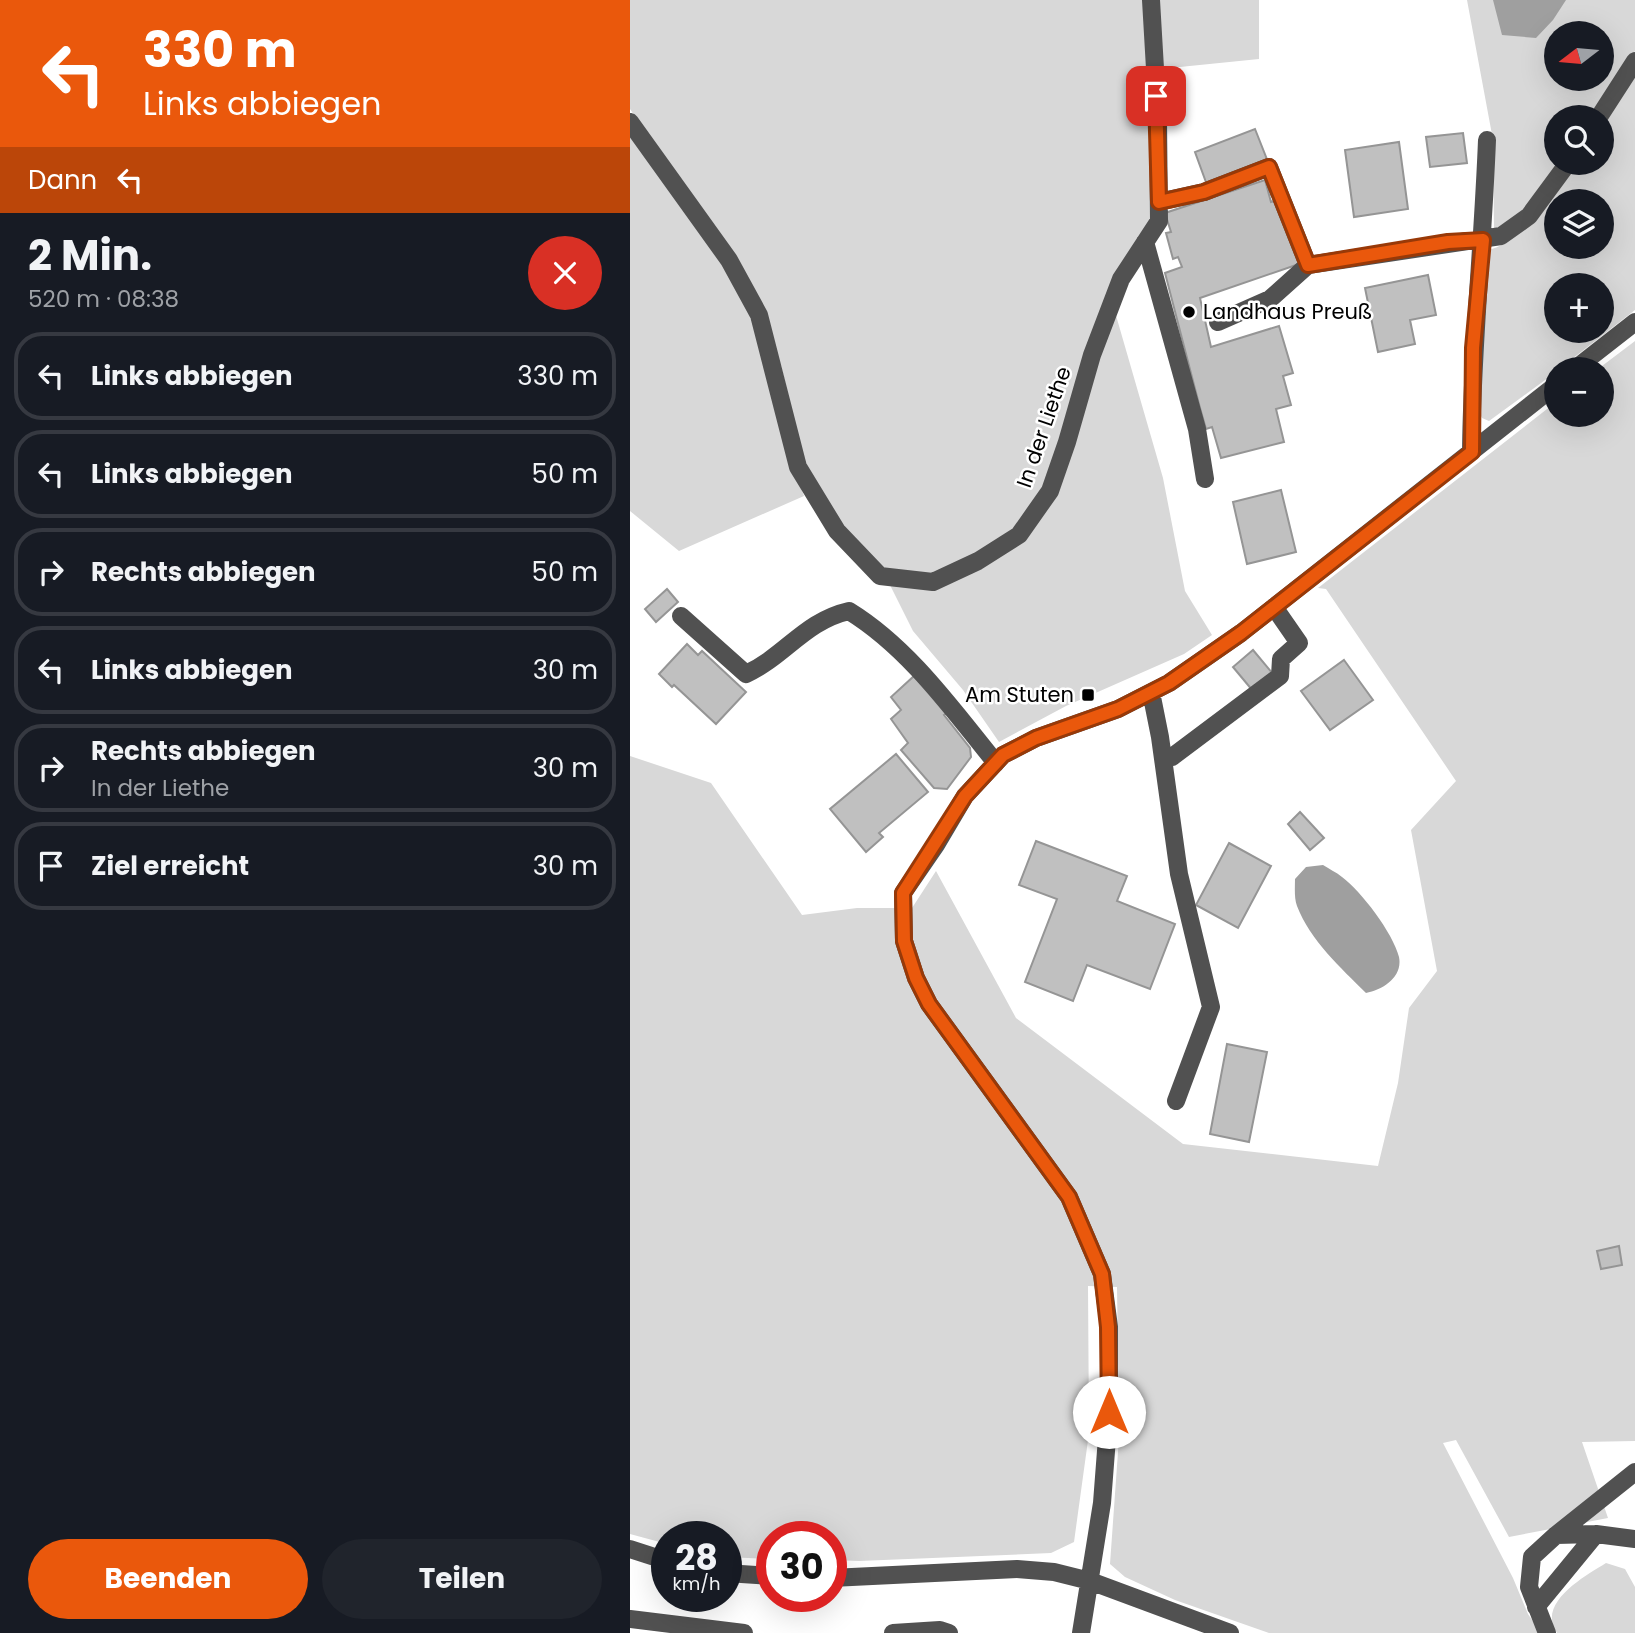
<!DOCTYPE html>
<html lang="de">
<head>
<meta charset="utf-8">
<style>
  :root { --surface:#171b24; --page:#20242c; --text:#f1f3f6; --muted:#9ea1a6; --line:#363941; --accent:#ea580c }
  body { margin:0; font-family:Poppins,sans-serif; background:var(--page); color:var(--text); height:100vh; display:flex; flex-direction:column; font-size:26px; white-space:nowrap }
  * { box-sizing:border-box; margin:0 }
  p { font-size:23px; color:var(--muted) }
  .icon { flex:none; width:38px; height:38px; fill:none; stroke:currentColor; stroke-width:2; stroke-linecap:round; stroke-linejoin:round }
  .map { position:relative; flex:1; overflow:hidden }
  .panel { display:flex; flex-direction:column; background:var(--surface); width:630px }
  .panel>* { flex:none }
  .top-card { background:#ea580c; color:#fff; overflow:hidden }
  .needle { width:46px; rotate:254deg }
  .controls { position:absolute; left:914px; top:21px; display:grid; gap:14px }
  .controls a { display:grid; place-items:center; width:70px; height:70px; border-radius:50%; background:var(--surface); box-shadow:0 7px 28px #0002; font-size:35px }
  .speed { position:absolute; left:21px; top:1521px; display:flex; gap:14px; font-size:35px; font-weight:700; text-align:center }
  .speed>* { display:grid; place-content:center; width:91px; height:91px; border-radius:50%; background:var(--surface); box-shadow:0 7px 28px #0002; line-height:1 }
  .speed small { font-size:18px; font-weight:400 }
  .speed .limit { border:10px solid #d22; background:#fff; color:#111 }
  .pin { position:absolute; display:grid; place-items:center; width:60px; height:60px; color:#fff; margin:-30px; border-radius:14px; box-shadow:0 4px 10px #0006 }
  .me { position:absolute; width:77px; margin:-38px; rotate:0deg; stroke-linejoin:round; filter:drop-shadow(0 0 5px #0008) }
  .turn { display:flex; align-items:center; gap:24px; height:147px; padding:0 28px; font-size:32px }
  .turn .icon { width:91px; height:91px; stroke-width:2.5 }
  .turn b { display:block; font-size:49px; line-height:60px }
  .then { display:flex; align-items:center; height:66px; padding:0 28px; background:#0003; gap:14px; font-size:26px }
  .round { display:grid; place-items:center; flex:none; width:74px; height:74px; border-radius:37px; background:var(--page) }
  .head { display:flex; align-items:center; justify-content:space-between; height:119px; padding:0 28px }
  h1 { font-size:42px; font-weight:700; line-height:52px }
  .primary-button { display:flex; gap:14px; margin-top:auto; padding:14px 28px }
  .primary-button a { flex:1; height:80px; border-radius:42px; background:var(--accent); color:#fff; font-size:28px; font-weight:700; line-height:80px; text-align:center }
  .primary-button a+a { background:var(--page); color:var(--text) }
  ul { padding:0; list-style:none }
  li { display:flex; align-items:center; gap:21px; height:88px; margin:0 14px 10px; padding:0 14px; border:4px solid var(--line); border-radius:28px }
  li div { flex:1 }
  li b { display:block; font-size:26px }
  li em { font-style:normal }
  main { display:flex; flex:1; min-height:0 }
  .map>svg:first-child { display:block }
</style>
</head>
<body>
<main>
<section class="panel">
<div class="top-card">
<div class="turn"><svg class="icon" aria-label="left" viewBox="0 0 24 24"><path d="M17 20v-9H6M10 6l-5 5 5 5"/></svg><div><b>330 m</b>Links abbiegen</div></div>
<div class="then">Dann<svg class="icon" aria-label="left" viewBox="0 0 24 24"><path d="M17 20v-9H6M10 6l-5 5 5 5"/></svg></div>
</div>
<div class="head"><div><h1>2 Min.</h1><p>520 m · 08:38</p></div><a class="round" style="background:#d93025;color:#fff"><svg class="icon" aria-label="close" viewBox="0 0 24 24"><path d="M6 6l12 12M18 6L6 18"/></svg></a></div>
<ul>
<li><svg class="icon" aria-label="left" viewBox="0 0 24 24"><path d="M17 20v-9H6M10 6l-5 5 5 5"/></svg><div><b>Links abbiegen</b></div><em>330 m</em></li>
<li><svg class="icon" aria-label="left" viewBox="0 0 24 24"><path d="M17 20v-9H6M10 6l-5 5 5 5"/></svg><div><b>Links abbiegen</b></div><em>50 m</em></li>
<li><svg class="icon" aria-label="right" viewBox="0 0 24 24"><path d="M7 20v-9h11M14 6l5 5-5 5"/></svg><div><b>Rechts abbiegen</b></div><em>50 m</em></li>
<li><svg class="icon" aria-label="left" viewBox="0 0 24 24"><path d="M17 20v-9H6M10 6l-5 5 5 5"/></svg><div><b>Links abbiegen</b></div><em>30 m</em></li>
<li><svg class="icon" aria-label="right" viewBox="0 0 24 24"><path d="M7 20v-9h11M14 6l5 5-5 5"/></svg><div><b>Rechts abbiegen</b><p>In der Liethe</p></div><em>30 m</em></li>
<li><svg class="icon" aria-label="arrive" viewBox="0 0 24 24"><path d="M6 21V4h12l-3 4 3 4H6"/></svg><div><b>Ziel erreicht</b></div><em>30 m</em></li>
</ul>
<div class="primary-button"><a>Beenden</a><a>Teilen</a></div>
</section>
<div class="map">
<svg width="1005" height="1633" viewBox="0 0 1005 1633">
  <rect width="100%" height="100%" fill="#fff"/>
  <path fill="#d8d8d8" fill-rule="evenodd" d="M0,0H513L521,125V220L412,489L387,530L346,557L301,573L266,572L247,566L210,530L176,469L151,365L48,181L0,109Z
    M527,0H629V59L530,69Z
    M837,0H1005V51L963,117H926V163H929L892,212L864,230L863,140ZM926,33H971V79H926Z
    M1005,71V310L929,369H926V372L859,421L852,418L849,412L857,250C887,247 926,186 943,163H971V123ZM926,201H971V247H926ZM926,285H971V331H926Z
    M0,132L95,267L124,318L165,470L174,496L49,551L0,511Z
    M485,312L533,478L555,591L582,635L554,654L436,706L369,742L333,690L283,631L259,583L303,588L391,543Z
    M1005,341V1441L952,1442L978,1518L879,1537L826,1440L813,1443L883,1578L898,1614L911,1633H639L545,1600L495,1577L480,1564L489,1438L487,1287L458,1286L459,1433L444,1542L421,1553L229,1561L201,1560V1536H142V1559L96,1557V1536H37V1544L0,1534V756L81,783L172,915L227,908H282L306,871L386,1018L553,1144L748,1166L768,1083L779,1008L807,971L781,830L826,781L696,589L688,588L926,402V415H971V369H968Z
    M976,1563L995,1569L1005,1587V1633H927C906,1603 955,1576 976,1563Z"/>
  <path fill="#9f9f9f" d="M863,0H936L923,20L906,38L872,35Z
    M693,865C699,869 706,872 712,877C731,891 763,933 769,957C773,977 753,990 736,993C711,968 680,940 667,906C664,898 665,887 665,879L676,867Z"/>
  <path fill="#c0c0c0" stroke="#959595" stroke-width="2" d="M625,129L638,162L577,185L565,152Z
    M833,133L837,163L800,167L796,137Z
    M769,142L778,209L724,217L715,150Z
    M635,180L641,202L648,200L669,264L570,298L581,347L649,326L663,373L653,376L661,405L646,409L654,442L591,458L582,427L576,429L570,408L535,273L552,267L548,257L543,259L536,233L541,232L535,213Z
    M798,275L806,315L780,320L785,344L748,352L735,288Z
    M651,490L666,552L617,564L603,502Z
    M37,589L48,602L26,622L15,609Z
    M57,644L68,655L72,651L116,692L86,724L44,685L42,687L29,674Z
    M623,650L643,674L623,691L603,667Z
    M714,660L743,700L700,730L671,691Z
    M284,676L318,712L314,715L340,748L341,757L317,789L304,788L271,750L278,743L261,719L271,710L261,697Z
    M266,754L298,792L249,833L253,837L236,852L200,809Z
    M670,812L694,838L680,850L658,824Z
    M406,841L497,876L487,901L545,924L520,989L457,965L443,1001L395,982L427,899L389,885Z
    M599,843L641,866L608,928L566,905Z
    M597,1044L637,1052L619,1142L580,1134Z
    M989,1246L992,1265L971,1269L967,1251Z"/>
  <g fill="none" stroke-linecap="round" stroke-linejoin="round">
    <path stroke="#515151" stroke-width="18" d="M969,117L1005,61
      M0,122L99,260L129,315L168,467L207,531L250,576L303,582L348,561L389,535L420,491L437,442L462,355L491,279L529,221L528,120L521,0
      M529,202L574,192L639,167L678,265L871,236L899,216L938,163
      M515,242L567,429L575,479
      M588,322L640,299L678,265
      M945,369L1005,322
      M841,452C842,348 853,244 857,140
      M51,616L116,674C155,656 175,621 219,611C279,648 322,709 366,763
      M521,692L530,737L549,874L581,1007L546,1101
      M533,758L542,757L650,676L651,659L669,643L644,607
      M926,1535L1005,1472
      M0,1549L37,1561
      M96,1573L142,1576
      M201,1578L387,1569L424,1572L460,1581L600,1633
      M906,1607L966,1534
      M0,1619L114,1633
      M263,1633L310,1630L319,1633
      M451,1633L472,1503L479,1412V1327L472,1274L439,1197L299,1004L286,978L274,941L273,893L306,845L335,796L373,755L406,738L488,709L539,683L611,633L926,385
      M917,1633L899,1587L902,1557L926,1535L966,1534L1005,1539"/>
  </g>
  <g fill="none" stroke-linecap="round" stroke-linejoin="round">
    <defs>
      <path id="route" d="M479,1412L478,1327L472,1274L439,1197L299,1004L286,978L274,941L273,893L335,796L373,755L406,738L488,709L539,683L611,633L842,452L843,348L853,240L818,242L678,265L639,167L574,192L529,202L526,96"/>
    </defs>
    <use href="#route" stroke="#983908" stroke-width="18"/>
    <use href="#route" stroke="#ea580c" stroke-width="12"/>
  </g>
  <g fill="#000" stroke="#fff" stroke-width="2.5">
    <circle cx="559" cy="312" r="7"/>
    <rect x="451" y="688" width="14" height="14" rx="3.5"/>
  </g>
  <g text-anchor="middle" stroke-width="5" stroke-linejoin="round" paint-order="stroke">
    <g font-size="21" fill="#000" stroke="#fff" text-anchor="start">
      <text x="573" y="319">Landhaus Preuß</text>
      <text x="444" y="702" text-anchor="end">Am Stuten</text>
    </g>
    <g font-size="21" fill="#000" stroke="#fff">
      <text transform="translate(414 427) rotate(-71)" y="7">In der Liethe</text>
    </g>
  </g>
</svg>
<div class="controls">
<a><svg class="needle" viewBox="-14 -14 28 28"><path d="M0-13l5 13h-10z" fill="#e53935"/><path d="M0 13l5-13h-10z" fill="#9ea1a6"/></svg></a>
<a><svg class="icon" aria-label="search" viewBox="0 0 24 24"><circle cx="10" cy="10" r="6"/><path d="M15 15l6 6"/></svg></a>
<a><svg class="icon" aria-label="layers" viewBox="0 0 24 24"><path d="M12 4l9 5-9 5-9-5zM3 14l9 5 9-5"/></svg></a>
<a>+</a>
<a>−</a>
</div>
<div class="speed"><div>28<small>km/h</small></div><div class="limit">30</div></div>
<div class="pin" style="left:526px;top:96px;background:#d93025"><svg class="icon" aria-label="arrive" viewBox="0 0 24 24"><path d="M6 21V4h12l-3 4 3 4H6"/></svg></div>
<svg class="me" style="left:479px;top:1412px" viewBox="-20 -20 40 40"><circle r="19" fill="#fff"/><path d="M0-13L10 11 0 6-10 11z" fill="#ea580c"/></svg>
</div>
</main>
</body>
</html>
